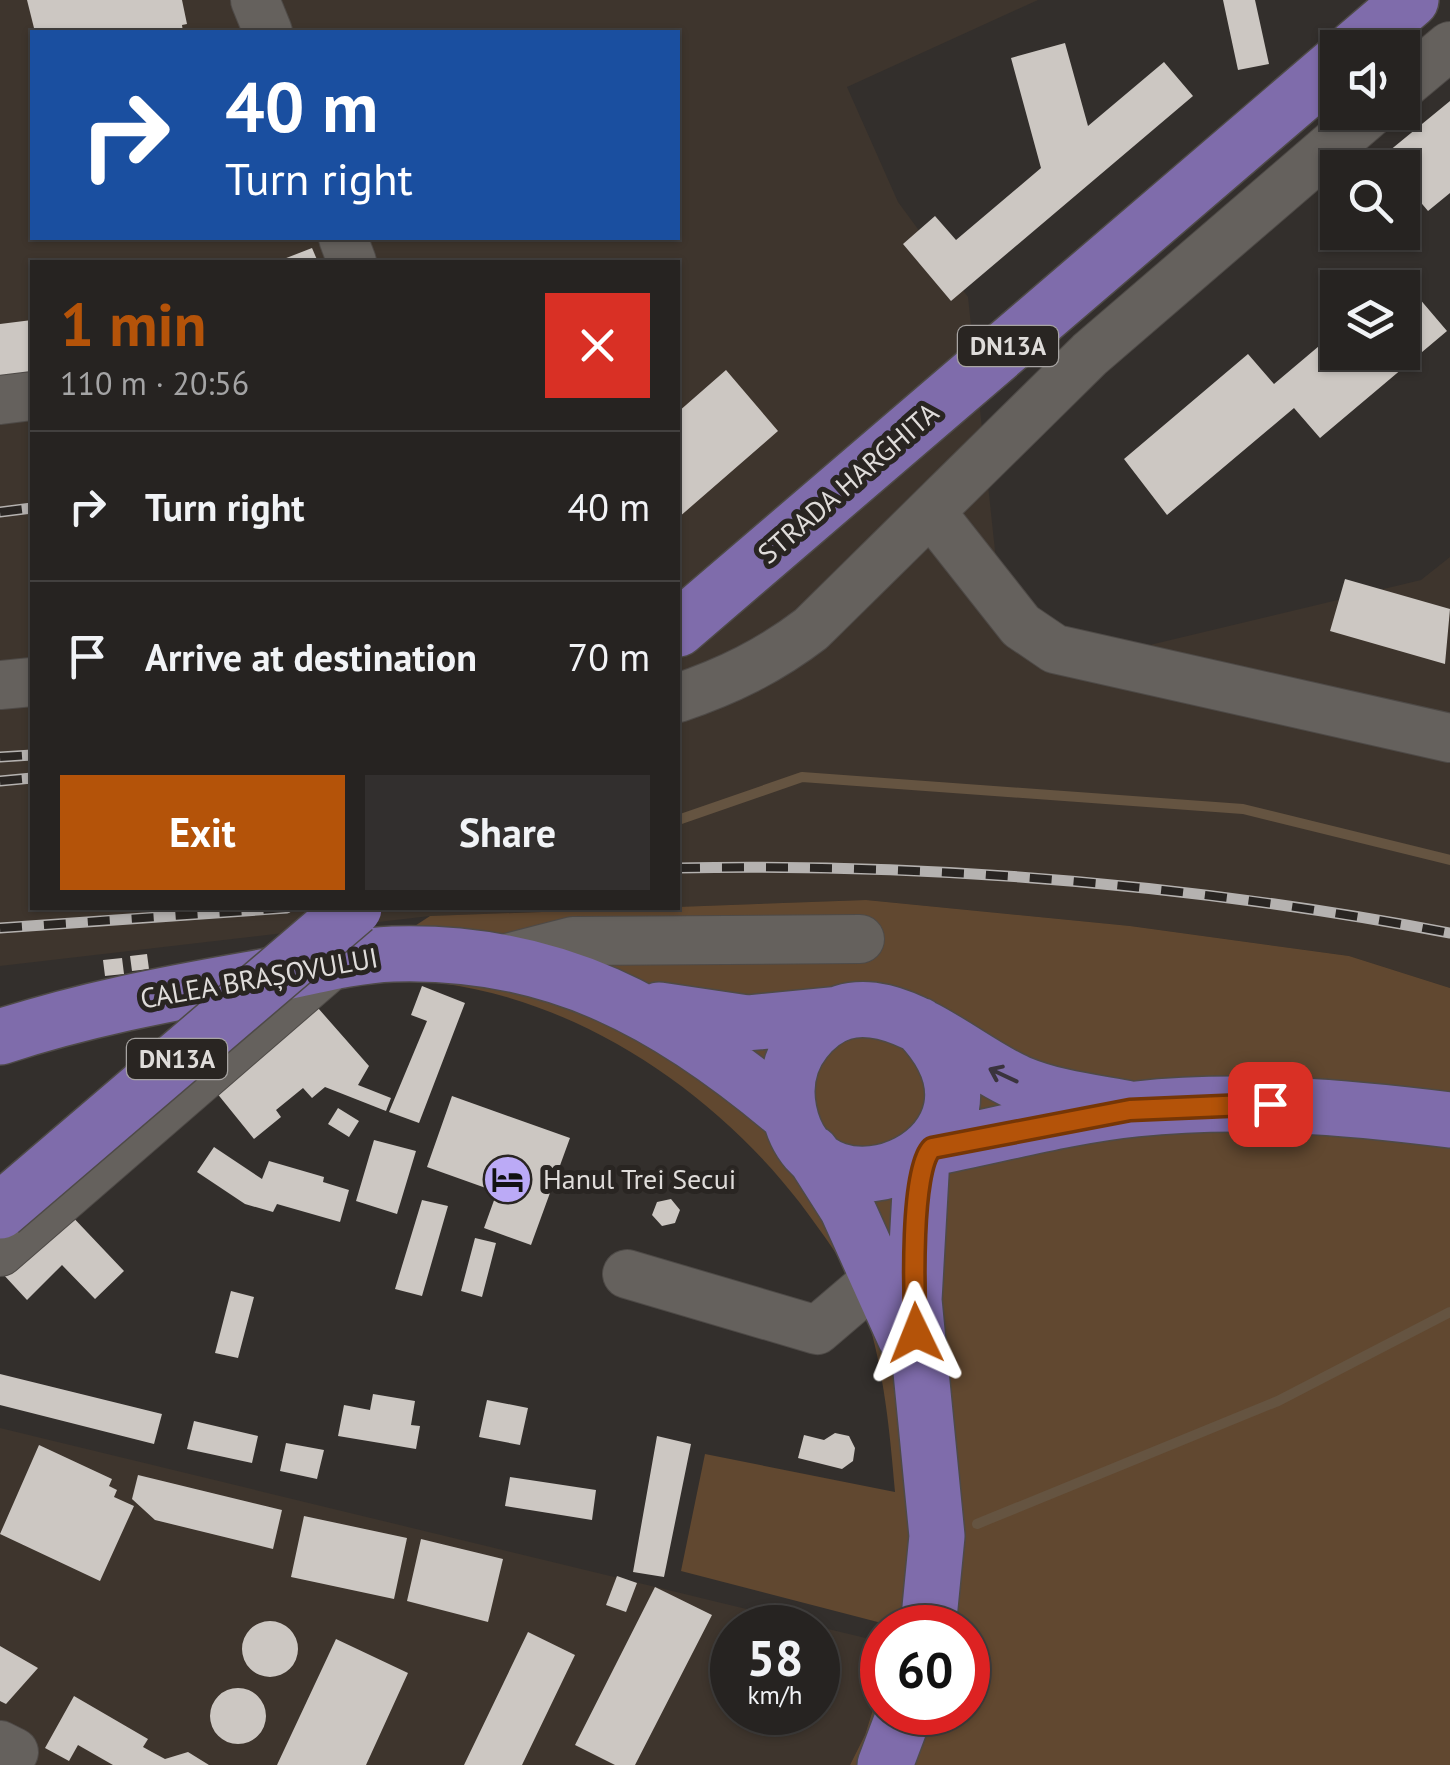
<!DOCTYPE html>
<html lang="en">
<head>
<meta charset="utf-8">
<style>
  :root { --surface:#262321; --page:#322f2e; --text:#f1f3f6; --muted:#a4a4a5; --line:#42403f; --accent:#b45309 }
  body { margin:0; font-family:"PT Sans",sans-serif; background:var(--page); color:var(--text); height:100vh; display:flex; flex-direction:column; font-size:38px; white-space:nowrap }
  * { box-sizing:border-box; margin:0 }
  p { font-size:32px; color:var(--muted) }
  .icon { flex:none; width:55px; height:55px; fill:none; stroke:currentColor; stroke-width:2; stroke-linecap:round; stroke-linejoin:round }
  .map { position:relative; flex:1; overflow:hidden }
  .drawer { position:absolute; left:30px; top:260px; width:650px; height:650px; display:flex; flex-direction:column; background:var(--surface); border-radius:0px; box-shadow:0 2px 8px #0004,0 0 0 2px var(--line) }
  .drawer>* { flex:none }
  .banner { position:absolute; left:30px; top:30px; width:650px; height:210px; border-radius:0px; box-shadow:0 2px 8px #0004,0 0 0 2px var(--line); background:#1a4fa0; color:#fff; overflow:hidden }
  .tools { position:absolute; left:1320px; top:30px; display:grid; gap:20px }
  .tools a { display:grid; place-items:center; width:100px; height:100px; border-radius:0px; background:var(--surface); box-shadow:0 2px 8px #0004,0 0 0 2px var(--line); font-size:50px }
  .speed { position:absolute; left:710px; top:1605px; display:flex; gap:20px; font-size:50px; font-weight:700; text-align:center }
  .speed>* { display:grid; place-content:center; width:130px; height:130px; border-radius:50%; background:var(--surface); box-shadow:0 2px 8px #0004,0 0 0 2px var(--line); line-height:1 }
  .speed small { font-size:25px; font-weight:400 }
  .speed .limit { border:15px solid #d22; background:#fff; color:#111 }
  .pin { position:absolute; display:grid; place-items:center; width:85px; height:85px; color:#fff; margin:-42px; border-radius:20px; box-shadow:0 5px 15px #0006 }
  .me { position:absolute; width:110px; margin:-55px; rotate:358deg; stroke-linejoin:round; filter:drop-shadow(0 0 8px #0008) }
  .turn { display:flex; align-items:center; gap:35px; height:210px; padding:0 30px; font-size:45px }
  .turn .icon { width:130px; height:130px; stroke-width:2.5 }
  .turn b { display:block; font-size:70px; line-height:85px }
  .round { display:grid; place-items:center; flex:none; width:105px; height:105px; border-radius:0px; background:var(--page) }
  .summary { display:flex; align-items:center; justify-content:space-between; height:170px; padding:0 30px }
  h1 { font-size:60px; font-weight:700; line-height:75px; color:var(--accent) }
  .action { display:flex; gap:20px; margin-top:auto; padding:20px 30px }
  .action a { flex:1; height:115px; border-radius:0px; background:var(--accent); color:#fff; font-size:40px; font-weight:700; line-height:115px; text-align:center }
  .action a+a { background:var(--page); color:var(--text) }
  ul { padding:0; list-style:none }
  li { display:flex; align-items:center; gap:30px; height:150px; padding:0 30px; border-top:2px solid var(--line) }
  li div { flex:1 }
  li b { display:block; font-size:38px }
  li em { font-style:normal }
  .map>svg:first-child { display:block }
</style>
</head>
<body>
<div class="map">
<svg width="1450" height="1765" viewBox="0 0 1450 1765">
  <rect width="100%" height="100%" fill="#332f2c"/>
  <path fill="#3e352d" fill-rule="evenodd" d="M0,0H1038L847,87L898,202L968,297L996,560L1046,629L1087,660L1421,580L1450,557V988L1349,956L1130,926L866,900L678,907V262H32V908H657L430,916L0,966ZM32,32H678V238H32Z
    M0,1428L882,1642V1681L865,1735L850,1765H0ZM732,1628H818V1712H732Z"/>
  <path fill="#614830" d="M866,900L1130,926L1349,956L1450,988V1765H850L865,1735L882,1681V1712H968V1628L897,1627L681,1571L705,1454L895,1492C890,1433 884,1370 866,1313C854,1274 824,1236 800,1203C714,1092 583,1002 440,983C406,978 369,980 334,979L430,916Z"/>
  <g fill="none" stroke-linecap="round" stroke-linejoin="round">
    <path stroke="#655441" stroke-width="10" d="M678,820L802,777L1243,809L1450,860
      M977,1524L1278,1401L1450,1312"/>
  </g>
  <path fill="#ccc7c2" d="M27,0H182L187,24L182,25L183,32H35Z
    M1223,0H1255L1269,64L1238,70Z
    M1065,43L1088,126L1164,62L1193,96L951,301L903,244L935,216L956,240L1041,168L1011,58Z
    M1450,101V193L1428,211L1402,180V168H1393L1383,156Z
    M312,248L318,262H276Z
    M1401,277L1447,331L1320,438L1294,408L1167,515L1124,459L1248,354L1274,384L1338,330V352H1402V288H1388Z
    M32,320V376L0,379V324Z
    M726,370L778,431L678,518V412Z
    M1345,579L1450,609L1445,664L1330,631Z
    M147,954L149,969L132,971L130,956Z
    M122,958L124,974L105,976L103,960Z
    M422,986L465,1003L419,1123L389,1112L427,1021L411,1015Z
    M318,1008L369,1066L358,1085L391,1098L386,1111L325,1087L312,1098L303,1088L276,1110L281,1117L254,1139L216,1092Z
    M452,1096L570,1138L531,1245L484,1228L497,1192L427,1167Z
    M338,1108L359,1121L349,1137L328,1124Z
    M374,1140L416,1151L397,1214L356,1201Z
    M214,1147L262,1179L269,1161L324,1177L323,1182L349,1190L340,1222L277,1204L273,1212L245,1204L197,1172Z
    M671,1199L680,1210L675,1223L662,1226L652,1215L657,1202Z
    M422,1200L448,1206L422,1296L395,1289Z
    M67,1211L124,1271L95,1299L62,1265L27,1300L2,1273Z
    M475,1238L496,1243L482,1297L461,1291Z
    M231,1291L254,1297L238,1358L215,1353Z
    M0,1374L162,1414L154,1444L0,1405Z
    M373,1394L415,1401L411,1425L420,1426L416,1449L338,1436L344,1405L370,1410Z
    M487,1400L528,1408L520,1445L479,1437Z
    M194,1421L258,1436L252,1463L187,1449Z
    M835,1433L849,1436L855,1448L853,1461L842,1469L798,1458L804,1435L824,1440Z
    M657,1436L691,1444L664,1577L633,1572Z
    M286,1443L324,1450L317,1479L280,1471Z
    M39,1445L112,1479L109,1486L117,1490L114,1497L134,1506L100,1581L0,1534Z
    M138,1475L282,1510L273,1549L155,1520L132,1499Z
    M510,1477L596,1490L592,1520L505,1506Z
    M304,1516L407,1538L394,1599L291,1577Z
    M421,1539L503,1559L488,1622L407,1601Z
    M617,1576L637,1583L626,1612L606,1605Z
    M655,1587L712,1615L635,1765H615L575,1745Z
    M242 1649a28 28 0 1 1 56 0a28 28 0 1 1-56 0Z
    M528,1632L575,1655L522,1765H464Z
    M336,1639L408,1673L366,1765H277Z
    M0,1646L38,1668L6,1704L0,1701Z
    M210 1716a28 28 0 1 1 56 0a28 28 0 1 1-56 0Z
    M74,1696L148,1739L143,1747L152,1752L165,1759L188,1752L209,1765H113L78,1745L69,1761L45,1748Z"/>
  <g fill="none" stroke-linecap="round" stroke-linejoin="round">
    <defs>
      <path id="minor" d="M255,0L268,32
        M1402,86L1450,46
        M343,238L352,262
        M0,400L32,396
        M931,512L1021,626L1055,649L1450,738
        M0,685L32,682
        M678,698C728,681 769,661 811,629L1090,354L1371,112
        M495,961L573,941L860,939
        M0,1252L336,961
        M627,1274L817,1330L879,1277
        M0,1745L14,1752L6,1765"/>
      <path id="major" d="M1355,48L1411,0
        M678,629L1338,63
        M659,1010L747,1023L839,1014
        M919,1025C1035,1146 816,1243 789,1111C784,1086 789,1060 805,1040C867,961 957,1057 1019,1083C1055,1098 1093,1102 1130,1109
        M0,1037C83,1010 165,994 251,979C298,971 344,956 393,954C555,949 670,1014 789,1115
        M932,1148C999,1135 1068,1116 1136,1109C1241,1098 1346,1107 1450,1120
        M812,1153L847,1208L905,1337
        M922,1157L914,1300L937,1536L928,1628
        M885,1765L905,1712"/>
    </defs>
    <use href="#minor" stroke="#4e4a47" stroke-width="50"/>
    <use href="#major" stroke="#4e4a47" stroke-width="58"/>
    <use href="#minor" stroke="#65615d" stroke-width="48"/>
    <use href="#major" stroke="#7f6cab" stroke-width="55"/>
    <defs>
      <path id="rail" d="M0,512L32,508
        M0,757L32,755
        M0,781L32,778
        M678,868C936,863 1196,885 1450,933
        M0,928L287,908"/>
    </defs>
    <use href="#rail" stroke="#b5b2b0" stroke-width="11"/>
    <use href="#rail" stroke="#292522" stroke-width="8" stroke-dasharray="22" stroke-linecap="butt"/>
    <defs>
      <path id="major-bridge" d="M0,1211L354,908"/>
    </defs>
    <use href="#major-bridge" stroke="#4e4a47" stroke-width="58" stroke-linecap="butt"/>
    <use href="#major-bridge" stroke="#7f6cab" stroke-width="55"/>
  </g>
  <defs><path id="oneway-shaft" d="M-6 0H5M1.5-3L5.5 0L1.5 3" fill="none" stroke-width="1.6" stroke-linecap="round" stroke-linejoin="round" transform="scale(2.5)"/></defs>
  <use stroke="#3a333d" href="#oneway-shaft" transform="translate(1003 1075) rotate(-155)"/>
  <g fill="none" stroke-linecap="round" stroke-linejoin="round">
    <defs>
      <path id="route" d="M916,1333C914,1298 910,1169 932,1148L1130,1110L1270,1104"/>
    </defs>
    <use href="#route" stroke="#753606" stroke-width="25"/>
    <use href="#route" stroke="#b45309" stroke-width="18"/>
  </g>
  <defs>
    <symbol id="hotel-disc" viewBox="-11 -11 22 22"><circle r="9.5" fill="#bbaaf6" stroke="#292522"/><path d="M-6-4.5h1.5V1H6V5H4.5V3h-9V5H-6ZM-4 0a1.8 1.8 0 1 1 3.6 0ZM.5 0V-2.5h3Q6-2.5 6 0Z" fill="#111"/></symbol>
  </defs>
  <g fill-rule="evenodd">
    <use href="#hotel-disc" x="480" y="1152" width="55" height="55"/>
  </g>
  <g text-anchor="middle" stroke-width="10" stroke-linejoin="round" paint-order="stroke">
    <g fill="#292522" stroke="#a8a5a3" stroke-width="2.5">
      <rect x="958" y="326" width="100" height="40" rx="8"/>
      <rect x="127" y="1039" width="100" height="40" rx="8"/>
    </g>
    <g font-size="25" font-weight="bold" fill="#dfdcda">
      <text x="1008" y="355">DN13A</text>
      <text x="177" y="1068">DN13A</text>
    </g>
    <g font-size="28" fill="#dfdcda" stroke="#292522">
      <text transform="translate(848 483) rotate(-41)" y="10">STRADA HARGHITA</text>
      <text transform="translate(259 978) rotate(-10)" y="10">CALEA BRAȘOVULUI</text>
    </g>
    <g font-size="28" fill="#dfdcda" stroke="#292522" text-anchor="start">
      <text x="543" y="1189">Hanul Trei Secui</text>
    </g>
  </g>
</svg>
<div class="tools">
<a><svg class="icon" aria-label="sound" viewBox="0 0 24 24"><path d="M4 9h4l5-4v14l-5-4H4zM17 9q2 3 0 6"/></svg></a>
<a><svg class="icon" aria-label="search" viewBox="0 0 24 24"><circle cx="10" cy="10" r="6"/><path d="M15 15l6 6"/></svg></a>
<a><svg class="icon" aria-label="layers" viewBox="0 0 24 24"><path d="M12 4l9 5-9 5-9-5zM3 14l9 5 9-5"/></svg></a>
</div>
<div class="speed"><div>58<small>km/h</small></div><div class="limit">60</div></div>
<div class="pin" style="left:1270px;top:1104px;background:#d93025"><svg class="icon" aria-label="arrive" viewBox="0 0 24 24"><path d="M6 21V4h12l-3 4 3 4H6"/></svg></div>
<svg class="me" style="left:916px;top:1333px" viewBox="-20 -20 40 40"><path d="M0-17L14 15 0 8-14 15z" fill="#b45309" stroke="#fff" stroke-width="4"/></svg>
<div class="banner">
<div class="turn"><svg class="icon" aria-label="right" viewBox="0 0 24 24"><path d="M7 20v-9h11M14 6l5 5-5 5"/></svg><div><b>40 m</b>Turn right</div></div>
</div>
<section class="drawer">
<div class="summary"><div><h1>1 min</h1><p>110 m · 20:56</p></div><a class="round" style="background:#d93025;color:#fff"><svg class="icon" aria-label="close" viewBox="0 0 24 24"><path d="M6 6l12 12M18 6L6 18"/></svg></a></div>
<ul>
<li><svg class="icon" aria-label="right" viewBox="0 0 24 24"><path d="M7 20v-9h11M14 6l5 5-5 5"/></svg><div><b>Turn right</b></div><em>40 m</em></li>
<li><svg class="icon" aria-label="arrive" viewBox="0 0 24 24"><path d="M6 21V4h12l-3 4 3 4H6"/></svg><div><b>Arrive at destination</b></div><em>70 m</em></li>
</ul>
<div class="action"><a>Exit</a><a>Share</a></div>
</section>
</div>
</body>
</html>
